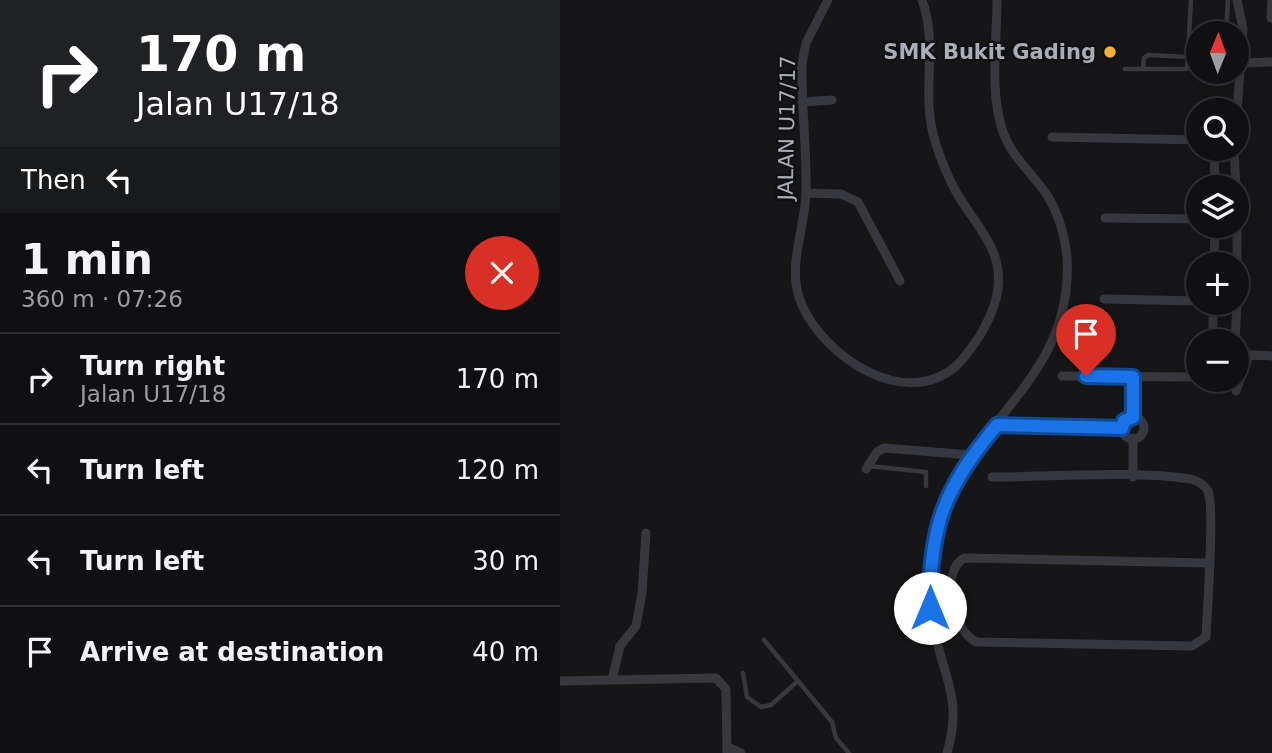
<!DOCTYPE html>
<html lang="en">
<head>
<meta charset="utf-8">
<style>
  :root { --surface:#101012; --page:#1e1e20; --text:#f1f3f6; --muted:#9c9d9f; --line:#303032 }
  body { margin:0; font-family:"DejaVu Sans",sans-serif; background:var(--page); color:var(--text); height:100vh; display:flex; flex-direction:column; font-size:26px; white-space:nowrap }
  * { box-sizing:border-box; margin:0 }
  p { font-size:23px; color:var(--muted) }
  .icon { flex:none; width:38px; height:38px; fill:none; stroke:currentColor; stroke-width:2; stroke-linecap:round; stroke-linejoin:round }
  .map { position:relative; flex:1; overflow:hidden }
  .details { display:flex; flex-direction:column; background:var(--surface); width:560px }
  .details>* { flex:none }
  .banner { background:#202124; color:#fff; overflow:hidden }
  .needle { width:46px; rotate:1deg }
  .fabs { position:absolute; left:626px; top:21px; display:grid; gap:14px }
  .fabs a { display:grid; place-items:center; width:63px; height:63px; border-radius:50%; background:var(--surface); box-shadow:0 7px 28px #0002,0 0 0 2px var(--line); font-size:35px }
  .pin { position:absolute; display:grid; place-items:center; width:60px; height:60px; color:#fff; margin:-72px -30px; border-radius:50% 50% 50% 0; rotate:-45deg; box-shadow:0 0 7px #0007 }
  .pin .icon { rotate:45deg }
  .me { position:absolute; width:77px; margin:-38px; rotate:0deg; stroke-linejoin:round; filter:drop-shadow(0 0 5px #0008) }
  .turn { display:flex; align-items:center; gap:24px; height:147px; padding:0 21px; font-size:32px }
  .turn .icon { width:91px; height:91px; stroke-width:2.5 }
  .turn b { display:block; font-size:49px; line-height:60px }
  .then { display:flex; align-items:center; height:66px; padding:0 21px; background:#0003; gap:14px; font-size:26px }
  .round { display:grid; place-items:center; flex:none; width:74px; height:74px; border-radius:37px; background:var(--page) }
  .head { display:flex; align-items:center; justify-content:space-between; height:119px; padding:0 21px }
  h1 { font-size:42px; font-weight:700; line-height:52px }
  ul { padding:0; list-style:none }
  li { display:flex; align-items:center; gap:21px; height:91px; padding:0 21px; border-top:2px solid var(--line) }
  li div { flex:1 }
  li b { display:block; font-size:26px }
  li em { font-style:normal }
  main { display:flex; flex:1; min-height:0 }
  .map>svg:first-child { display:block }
</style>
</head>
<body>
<main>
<section class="details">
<div class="banner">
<div class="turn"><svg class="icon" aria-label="right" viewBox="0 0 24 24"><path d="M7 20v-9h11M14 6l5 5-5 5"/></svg><div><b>170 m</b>Jalan U17/18</div></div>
<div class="then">Then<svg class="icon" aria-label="left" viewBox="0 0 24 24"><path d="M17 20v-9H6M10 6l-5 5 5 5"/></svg></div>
</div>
<div class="head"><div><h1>1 min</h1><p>360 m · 07:26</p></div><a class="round" style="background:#d93025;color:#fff"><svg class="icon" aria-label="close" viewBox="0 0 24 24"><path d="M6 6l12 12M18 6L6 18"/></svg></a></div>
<ul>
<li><svg class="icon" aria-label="right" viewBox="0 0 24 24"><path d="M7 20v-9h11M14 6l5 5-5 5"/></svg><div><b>Turn right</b><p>Jalan U17/18</p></div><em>170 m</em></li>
<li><svg class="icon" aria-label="left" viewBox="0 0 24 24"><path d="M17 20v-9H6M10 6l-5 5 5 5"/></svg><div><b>Turn left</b></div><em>120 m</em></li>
<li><svg class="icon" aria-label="left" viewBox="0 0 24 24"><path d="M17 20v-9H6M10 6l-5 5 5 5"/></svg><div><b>Turn left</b></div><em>30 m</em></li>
<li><svg class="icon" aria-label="arrive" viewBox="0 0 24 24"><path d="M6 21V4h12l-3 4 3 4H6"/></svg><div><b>Arrive at destination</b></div><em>40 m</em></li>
</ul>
</section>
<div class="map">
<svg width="712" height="753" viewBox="0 0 712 753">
  <rect width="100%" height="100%" fill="#161618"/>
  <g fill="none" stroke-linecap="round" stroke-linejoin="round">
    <path stroke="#37383d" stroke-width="4.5" d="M666,33L668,0
      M629,63L639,64
      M565,69H627L631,0
      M583,69L584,58L588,55L629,57
      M309,466L366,472V486
      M204,640L272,722L276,738L289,753
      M183,673L187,697L201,707L211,705L238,681"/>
    <path stroke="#37383d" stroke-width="9" d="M268,0L246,43L242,64C241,106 247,148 246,190C246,229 225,267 242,305C264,356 344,411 396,366C405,358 412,347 419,337C428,322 436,306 438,288C443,247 413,223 395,190C387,175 380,157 375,141C360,94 379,46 362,0
      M711,18L712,0
      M681,63L712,62
      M242,102L272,100
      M677,112L683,29L677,0
      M492,137L639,140
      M654,149L655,187
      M674,149L676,187
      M247,193L281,194L298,202L340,281
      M677,210V295
      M545,218L639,219
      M654,264L655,226
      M544,299L639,301
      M653,341V303
      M675,341L677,303
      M677,349L680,354L712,356
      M502,376L639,377
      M676,391L689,356
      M573,417L574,377
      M562 428a11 11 0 1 1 22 0a11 11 0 1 1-22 0Z
      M437,425L562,428
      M573,438V477
      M306,469L317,452L324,448L411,455
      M432,477C492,477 573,470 631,479C638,481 645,485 648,491C655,507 647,612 646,637L632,646L417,642C392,632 380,571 404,558L648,563
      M52,680L60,646L76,626L82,593L86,533
      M0,681L156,678L166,689L167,753
      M167,747L181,753
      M387,753C402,702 386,682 375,634C367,597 367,556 379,519C410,419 514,379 507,258C505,235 497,207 482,188C469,171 450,153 443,132C429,91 437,43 437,0"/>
  </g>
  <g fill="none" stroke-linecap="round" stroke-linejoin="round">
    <defs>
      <path id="route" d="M370,608C369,526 385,487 437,425L562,428L564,421L573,417V377L526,376"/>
    </defs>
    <use href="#route" stroke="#114b97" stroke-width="18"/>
    <use href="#route" stroke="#1a73e8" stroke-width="12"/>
  </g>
  <circle fill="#f2b134" stroke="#111113" stroke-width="2.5" cx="550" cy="52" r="7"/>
  <g text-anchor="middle" stroke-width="5" stroke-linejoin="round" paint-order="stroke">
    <g font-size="21" font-weight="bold" fill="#a8adb8" stroke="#111113" text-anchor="end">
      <text x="536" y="59">SMK Bukit Gading</text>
    </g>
    <g font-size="21" fill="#a8adb8" stroke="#111113">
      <text transform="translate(227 128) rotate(-89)" y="7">JALAN U17/17</text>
    </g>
  </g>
</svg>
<div class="fabs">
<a><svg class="needle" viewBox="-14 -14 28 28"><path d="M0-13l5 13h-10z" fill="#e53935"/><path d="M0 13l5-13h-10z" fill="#9c9d9f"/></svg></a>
<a><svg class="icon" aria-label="search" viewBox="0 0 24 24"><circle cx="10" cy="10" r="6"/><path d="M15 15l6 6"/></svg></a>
<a><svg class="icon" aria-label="layers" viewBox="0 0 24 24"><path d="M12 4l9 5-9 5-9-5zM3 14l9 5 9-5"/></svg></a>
<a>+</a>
<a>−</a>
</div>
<div class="pin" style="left:526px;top:376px;background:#d93025"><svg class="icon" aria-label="arrive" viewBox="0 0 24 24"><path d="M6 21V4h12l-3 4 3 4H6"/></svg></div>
<svg class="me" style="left:370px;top:608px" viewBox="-20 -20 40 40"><circle r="19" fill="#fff"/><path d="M0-13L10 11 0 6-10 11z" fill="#1a73e8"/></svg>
</div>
</main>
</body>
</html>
